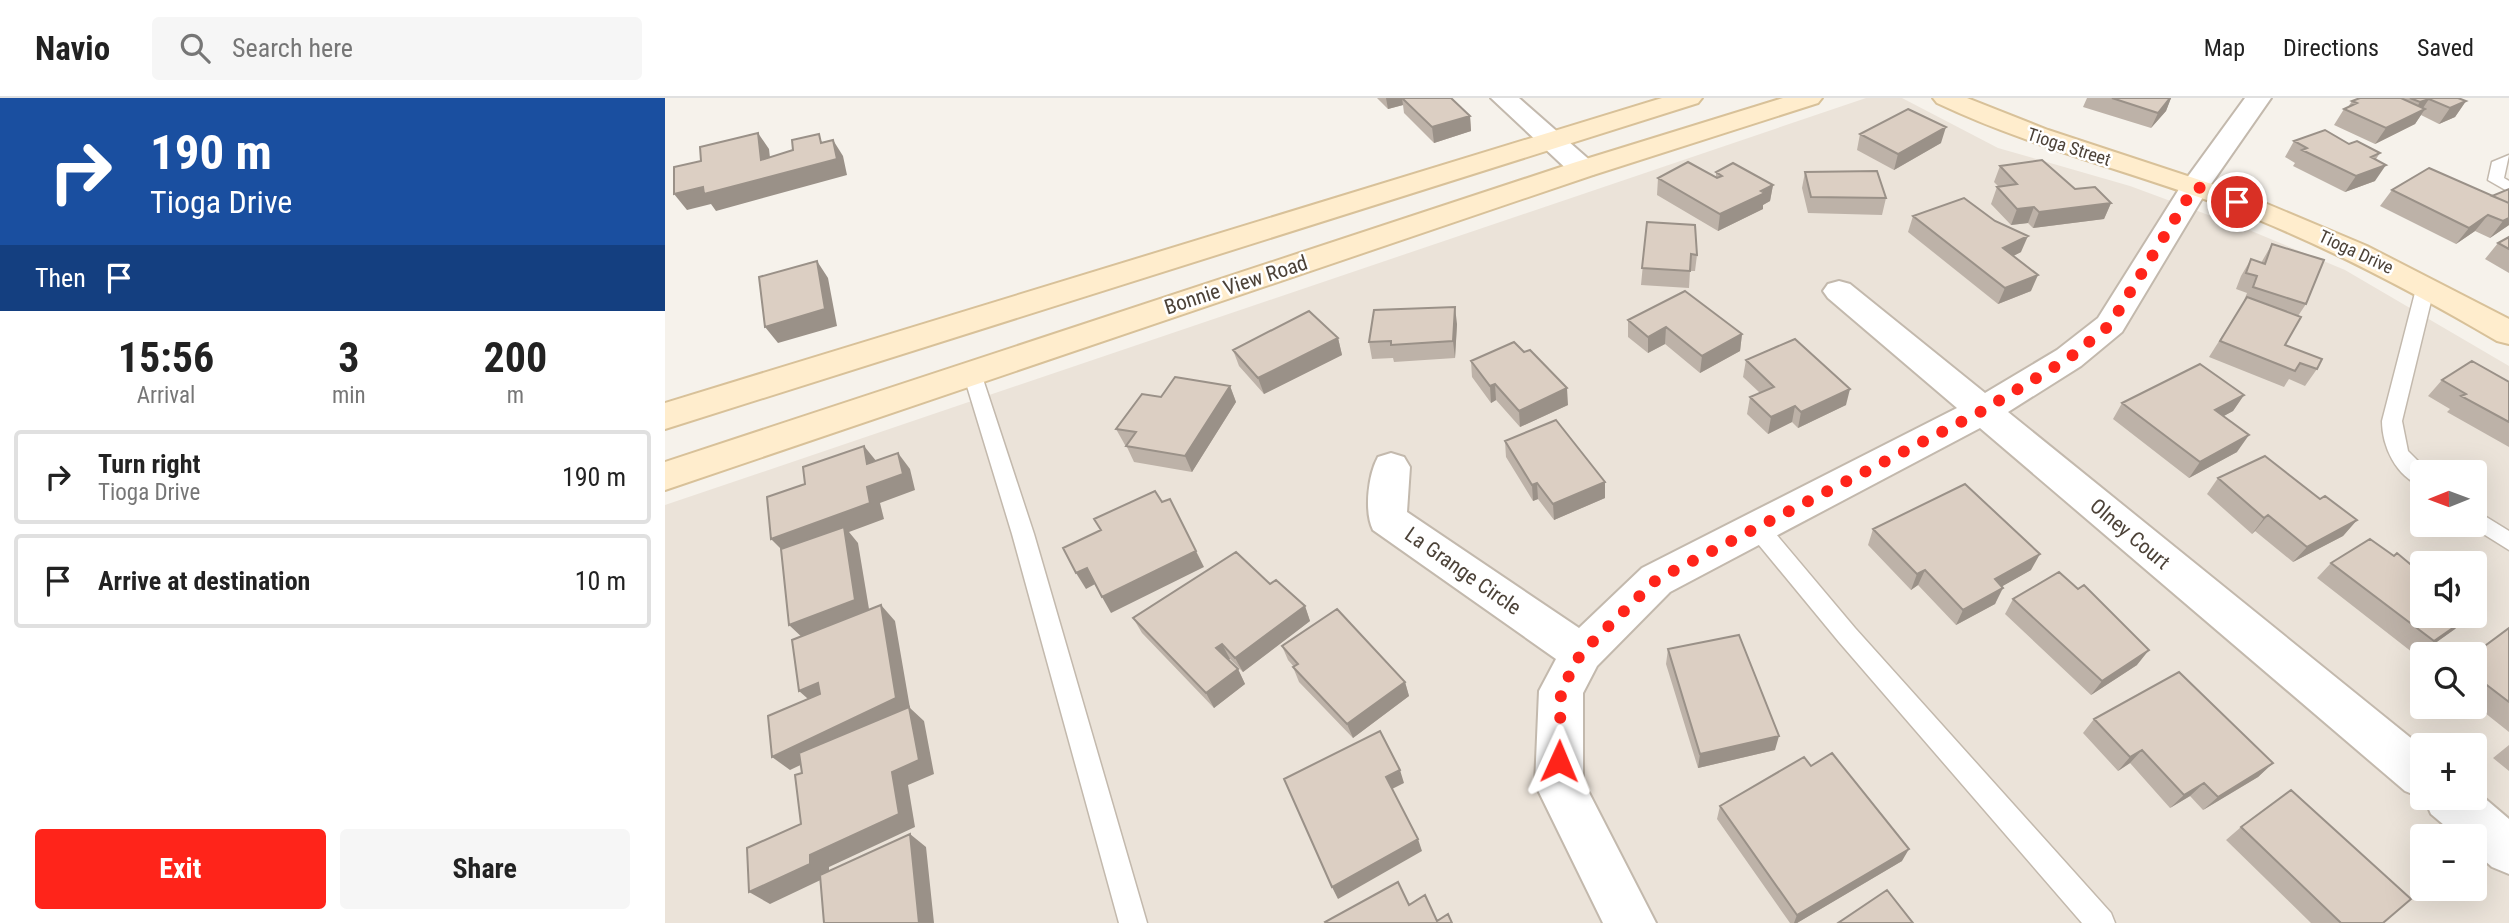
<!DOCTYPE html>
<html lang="en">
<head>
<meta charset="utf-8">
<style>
  :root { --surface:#fff; --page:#f6f6f6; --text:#222; --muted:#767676; --line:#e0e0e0; --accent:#ff241a }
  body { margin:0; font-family:"Roboto Condensed",sans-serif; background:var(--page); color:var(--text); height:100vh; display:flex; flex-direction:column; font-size:26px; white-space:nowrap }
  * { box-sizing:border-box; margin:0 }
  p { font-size:23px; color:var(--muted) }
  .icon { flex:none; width:38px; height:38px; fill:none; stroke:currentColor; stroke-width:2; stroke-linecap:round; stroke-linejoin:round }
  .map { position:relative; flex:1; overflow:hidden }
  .drawer { display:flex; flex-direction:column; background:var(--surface); width:665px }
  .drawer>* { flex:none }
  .top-card { background:#1a4fa0; color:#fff; overflow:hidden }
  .needle { width:46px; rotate:269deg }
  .fabs { position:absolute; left:1745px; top:362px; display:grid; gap:14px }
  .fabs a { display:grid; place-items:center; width:77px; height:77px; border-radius:7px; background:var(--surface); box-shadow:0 7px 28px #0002; font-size:35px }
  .pin { position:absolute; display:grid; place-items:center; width:60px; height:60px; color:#fff; margin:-30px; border:4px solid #fff; border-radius:50%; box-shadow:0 2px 7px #0007 }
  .me { position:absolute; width:77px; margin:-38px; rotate:1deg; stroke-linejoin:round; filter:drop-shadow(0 0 5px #0008) }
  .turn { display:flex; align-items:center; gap:24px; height:147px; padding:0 35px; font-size:32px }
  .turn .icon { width:91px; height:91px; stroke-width:2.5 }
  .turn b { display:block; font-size:49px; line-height:60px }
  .then { display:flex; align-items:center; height:66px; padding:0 35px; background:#0003; gap:14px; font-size:26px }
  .eta { display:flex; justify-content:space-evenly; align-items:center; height:119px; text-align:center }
  .eta b { font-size:42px; font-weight:700; line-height:49px }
  .action { display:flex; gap:14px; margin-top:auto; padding:14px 35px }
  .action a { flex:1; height:80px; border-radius:7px; background:var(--accent); color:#fff; font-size:28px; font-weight:700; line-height:80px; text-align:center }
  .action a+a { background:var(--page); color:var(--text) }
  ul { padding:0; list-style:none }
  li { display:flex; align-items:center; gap:21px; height:94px; margin:0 14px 10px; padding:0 21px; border:4px solid var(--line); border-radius:7px }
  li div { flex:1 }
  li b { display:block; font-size:26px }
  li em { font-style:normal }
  header { display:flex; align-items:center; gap:42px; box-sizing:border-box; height:98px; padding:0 35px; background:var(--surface); border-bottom:2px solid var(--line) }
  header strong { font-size:33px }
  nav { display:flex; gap:38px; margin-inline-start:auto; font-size:24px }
  .search { width:490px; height:63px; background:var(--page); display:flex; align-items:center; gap:18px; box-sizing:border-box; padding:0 24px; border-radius:7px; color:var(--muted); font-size:26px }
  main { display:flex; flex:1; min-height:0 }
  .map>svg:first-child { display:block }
</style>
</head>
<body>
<header>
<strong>Navio</strong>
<div class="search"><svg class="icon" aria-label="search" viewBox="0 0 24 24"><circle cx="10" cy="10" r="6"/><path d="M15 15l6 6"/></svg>Search here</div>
<nav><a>Map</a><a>Directions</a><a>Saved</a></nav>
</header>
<main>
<section class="drawer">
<div class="top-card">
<div class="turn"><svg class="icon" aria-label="right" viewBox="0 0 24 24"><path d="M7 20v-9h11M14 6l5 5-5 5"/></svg><div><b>190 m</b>Tioga Drive</div></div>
<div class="then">Then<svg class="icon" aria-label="arrive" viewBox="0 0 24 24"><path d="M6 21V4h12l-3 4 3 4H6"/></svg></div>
</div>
<div class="eta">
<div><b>15:56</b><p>Arrival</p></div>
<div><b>3</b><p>min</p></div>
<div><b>200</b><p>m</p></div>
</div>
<ul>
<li><svg class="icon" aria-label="right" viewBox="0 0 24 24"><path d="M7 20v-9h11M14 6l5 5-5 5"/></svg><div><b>Turn right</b><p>Tioga Drive</p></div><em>190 m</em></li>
<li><svg class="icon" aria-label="arrive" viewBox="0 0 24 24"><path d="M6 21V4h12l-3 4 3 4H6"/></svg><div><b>Arrive at destination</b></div><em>10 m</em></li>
</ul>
<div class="action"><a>Exit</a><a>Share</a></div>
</section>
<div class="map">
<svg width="1844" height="825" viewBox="0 0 1844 825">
  <rect width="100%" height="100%" fill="#f6f2eb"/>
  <path fill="#ebe3d9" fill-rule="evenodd" d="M1201,0H1237L1333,50L1465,88L1584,132L1680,172L1844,268V825H0V407ZM1757,374H1810V427H1757ZM1757,466H1810V518H1757ZM1757,556H1810V609H1757ZM1757,648H1810V700H1757ZM1757,738H1810V791H1757Z"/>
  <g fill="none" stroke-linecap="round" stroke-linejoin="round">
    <defs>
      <path id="lane" d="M1844,57L1839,80L1844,83V94L1823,82L1827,64Z
        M1761,182L1770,187L1737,323L1743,353L1764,374H1757V388C1731,379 1717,348 1717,323L1752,187Z
        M307,269L316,275L369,436L482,825H454L347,436L298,275Z
        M1810,412L1844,433V452L1804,427H1810Z
        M1092,421L1100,423L1190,530L1446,815L1450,825H1417L1174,544L1084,435L1081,429L1084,423Z"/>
      <path id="street" d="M826,0H854L928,65L932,71L928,77H908Z
        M1580,0H1606L1544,89L1457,234L1416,268L1343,314L1757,649V700L1740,693L1315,330L1005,494L932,568L918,595V683L991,825H938L870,686L874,593L891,561L708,432C699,414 703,377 713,359L726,355L739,359L745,369L742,414L914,530L977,470L1292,310L1163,200L1158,193L1163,186L1174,183L1185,186L1320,295L1392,252L1433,220L1516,88Z
        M1810,692L1844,721V776L1827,769L1810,754V738H1792L1766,716L1759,700H1810Z"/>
      <path id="secondary" d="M997,0H1037L1033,5L0,331V305Z
        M1118,0H1157L1153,5L928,77L0,392V364L908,65Z
        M1268,0H1302L1383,32L1583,98L1702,148L1844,221V246L1832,243C1745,192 1656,145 1561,109C1465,73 1365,49 1272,5Z"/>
    </defs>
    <use href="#lane" stroke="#c3b9ad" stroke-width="3"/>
    <use href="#street" stroke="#c3b9ad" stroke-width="4"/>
    <use href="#secondary" stroke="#d8c199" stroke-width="4"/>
    <use href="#lane" fill="#fff" fill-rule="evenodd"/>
    <use href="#street" fill="#fff" fill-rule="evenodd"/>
    <use href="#secondary" fill="#ffedcd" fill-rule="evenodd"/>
  </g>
  <path fill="#bdb2a8" d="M712,0H786L805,18L806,33L769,45L739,15L738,7L723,11Z
    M1422,0H1506L1501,13L1486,30L1418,9Z
    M1695,0H1793L1801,3L1790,19L1774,26L1756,17L1750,26L1710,46L1669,27L1679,11L1683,9L1687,3Z
    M1195,36L1276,45L1229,72L1192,52Z
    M1629,43L1684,46L1715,55L1711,61L1710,83L1680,94L1628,68L1630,65L1620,59Z
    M1335,68L1410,91L1446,105L1439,121L1368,130L1363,125L1346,127L1326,106L1332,89H1334L1329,84Z
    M1764,70L1844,127L1825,140L1810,133L1791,146L1715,108L1727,92Z
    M1051,74L1108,87L1105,103L1098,107V111L1053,133L992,97L993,80H1051Z
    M1140,74L1221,100L1217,117L1143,115L1137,90Z
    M1248,118L1356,154L1348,158L1366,193L1333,206L1243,134Z
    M982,124L1032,157L1030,173H1025L1024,190L976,187Z
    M1844,139V175L1820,161L1833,145Z
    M1607,146L1641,206L1633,218L1620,247L1652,271L1640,288L1624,281L1619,289L1544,259L1578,205L1582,195L1571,191L1576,178L1586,161L1596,165Z
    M963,222L1077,236L1075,253L1035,275L1000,246L983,255L963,239Z
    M792,226L790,260L729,264L728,260L707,261L704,244Z
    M673,240L677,257L599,296L574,268L568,252Z
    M1081,262L1181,307L1133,330L1127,324L1103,336L1082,316L1085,299L1095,295L1078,279Z
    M806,263L903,307L855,329L831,302L826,305L807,279Z
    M1777,282L1844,284V349L1782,314L1785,311L1763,298Z
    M565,288L571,304L527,374L469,364L461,347H460L451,331L496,299Z
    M1579,297L1568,313L1558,318L1572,354L1524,380L1448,321L1457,305Z
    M840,343L940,400L889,422L873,401L868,403L841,359Z
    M1553,380L1655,401L1692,422L1678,438L1628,464L1590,433L1587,436L1542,396Z
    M1208,431L1366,472L1337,488L1330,506L1291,527L1253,487L1246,492L1203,447Z
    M1729,458L1790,531L1752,558L1652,480L1666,465Z
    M605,486L640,508L645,523L578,574L565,561L563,562L573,571L580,586L549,610L477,535L468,520Z
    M1413,491L1472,567L1426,597L1340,516L1348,501Z
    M1844,530V634L1810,607V556Z
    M617,548L740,584L744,598L688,640L634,584L628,569H629L623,562Z
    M1003,551L1110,652L1033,670L1001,566Z
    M1429,621L1608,665L1593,679L1538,712L1525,698L1505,710L1465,665L1453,673L1418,635Z
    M1844,647V673L1828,660Z
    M1146,668L1237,763L1132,825H1125L1052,721L1055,708Z
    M1576,729L1718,825H1646L1561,742Z"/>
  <path fill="#9a9188" d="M721,0H737L738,7L723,11Z
    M1505,0H1506L1501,13L1486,30L1493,15Z
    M1764,1L1756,13L1760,11L1750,26L1710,46L1721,30L1746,18L1755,4Z
    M1801,3L1790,19L1774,26L1785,10Z
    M805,18L806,33L769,45L767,29Z
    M1281,29L1276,45L1229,72L1233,56Z
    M93,35L104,51L107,78L96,62Z
    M168,42L178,58L182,77L51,113L46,106L22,112L9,96L38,89Z
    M1721,67L1710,83L1680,94L1691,78Z
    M1108,87L1105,103L1098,107V111L1053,133L1055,116Z
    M1446,105L1439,121L1368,130L1374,114Z
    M1369,109L1363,125L1346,127L1352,111Z
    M1823,117L1810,133L1791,146L1804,130Z
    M1844,120V127L1825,140L1838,123Z
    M1363,138L1356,154L1331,167L1338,150Z
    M152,163L163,180L172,228L113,245L100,229Z
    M1373,177L1366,193L1333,206L1340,190Z
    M790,209L792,226L790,260L788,243Z
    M1001,229L1000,246L983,255V239Z
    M1077,236L1075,253L1035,275L1037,258Z
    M673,240L677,257L599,296L593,280Z
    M830,286L831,302L826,305L825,288Z
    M565,288L571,304L527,374L520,358Z
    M902,290L903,307L855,329L854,313Z
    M1185,291L1181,307L1133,330L1136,314Z
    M1579,297L1568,313L1539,329L1550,312Z
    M1130,308L1127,324L1103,336L1106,319Z
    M1584,337L1572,354L1524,380L1535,364Z
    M199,348L212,364L202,366Z
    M233,355L245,371L250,392L215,405L219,421L184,434L193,445L205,517L140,542L124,527L122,457L106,441L202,389Z
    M940,384V400L889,422L888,406Z
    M872,385L873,401L868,403L867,387Z
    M1603,417L1590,433L1587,436L1599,420Z
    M1692,422L1678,438L1628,464L1642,449Z
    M531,453L539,469L446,515L437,499Z
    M1375,456L1366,472L1322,497L1330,481Z
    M422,470L432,485L421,491L411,475Z
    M1260,472L1253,487L1246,492L1252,476Z
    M1338,490L1330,506L1291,527L1298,512Z
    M216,507L230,523L245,610L259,623L269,676L243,687L250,729L164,769V778L105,806L84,794L145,757L227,674L245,615L125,672L107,659L231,600Z
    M640,508L645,523L578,574L570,560Z
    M1805,518L1790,531L1752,558L1769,543Z
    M557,546L565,561L559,565L551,550Z
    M1484,552L1472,567L1426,597L1437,583Z
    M573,571L580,586L549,610L541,595Z
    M740,584L744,598L688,640L682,626Z
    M153,585L169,599L150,607L134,593Z
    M1114,638L1110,652L1033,670L1035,656Z
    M1477,652L1465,665L1453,673L1465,659Z
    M1608,665L1593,679L1538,712L1553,699Z
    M735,672L739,685L725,692L721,679Z
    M1539,685L1525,698L1505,710L1519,697Z
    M245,736L261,749L269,825H254Z
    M753,741L757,753L673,801L667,789Z
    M1244,751L1237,763L1132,825H1129L1132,817Z"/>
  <path fill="#dccfc3" stroke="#9a9188" stroke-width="2" d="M737,0H786L805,18L767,29Z
    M1447,0H1505L1493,15Z
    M1695,0H1736L1760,11L1721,30L1679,11L1692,5L1687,3Z
    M1745,0H1793L1801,3L1785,10L1764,1L1755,4Z
    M1243,11L1281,29L1233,56L1195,36Z
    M1660,32L1684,46L1692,43L1715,55L1706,59L1721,67L1691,78L1637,52L1642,50L1629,43Z
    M93,35L96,62L128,52L127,42L154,36L156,45L168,42L172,61L39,96L38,89L9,96V69L36,63L35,49Z
    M1377,62L1410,91L1430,89L1446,105L1374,114L1369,109L1352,111L1332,89L1352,86L1335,68Z
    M1023,64L1052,80L1057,78L1051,74L1068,65L1108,87L1096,93L1100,95L1055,116L993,80Z
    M1764,70L1844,105V120L1838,123L1823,117L1804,130L1727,92Z
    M1212,73L1221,100L1146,99L1140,74Z
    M1844,91V105L1827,98Z
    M1299,100L1330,123L1363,138L1338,150L1373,177L1340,190L1248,118Z
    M982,124L1030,127L1032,157L1026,156L1025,173L977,170Z
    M1844,139V151L1833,145Z
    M1607,146L1659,162L1641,206L1588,189L1592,178L1581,175L1586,161L1600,166Z
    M152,163L160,211L100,229L94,179Z
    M1020,193L1077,236L1037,258L1001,229L983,239L963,222Z
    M1582,199L1636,219L1620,247L1657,261L1652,271L1635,265L1630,273L1555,243Z
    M790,209L788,243L726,247V243L704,244L709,212Z
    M644,213L673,240L593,280L568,252Z
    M1130,241L1185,291L1136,314L1130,308L1106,319L1085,299L1109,289L1081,262Z
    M849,244L859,254L865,252L902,290L854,313L830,286L825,288L806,263Z
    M1807,263L1844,284V324L1796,298L1801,296L1777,282Z
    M1535,266L1579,297L1550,312L1584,337L1535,364L1457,305Z
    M510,279L565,288L520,358L461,348L471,334L451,331L477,296L496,299Z
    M891,322L940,384L888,406L872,385L867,387L840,343Z
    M199,348L202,366L233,355L238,376L202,389L205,405L106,441L102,399L140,386L138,369Z
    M1600,358L1655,401L1660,398L1692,422L1642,449L1603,417L1599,420L1553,380Z
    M1300,386L1375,456L1330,481L1338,490L1298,512L1260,472L1252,476L1208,431Z
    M490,393L497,404L505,401L531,453L437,499L422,470L411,475L398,450L436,432L429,421Z
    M179,429L190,502L124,527L116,451Z
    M1705,441L1729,458L1732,455L1757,476V518H1805L1769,543L1666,465Z
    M571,454L605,486L611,482L640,508L570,560L557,546L551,550L573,571L541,595L468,520Z
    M1394,474L1413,491L1419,487L1484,552L1437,583L1348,501Z
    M216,507L231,600L107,659L103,618L155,596L153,585L134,593L127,542Z
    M672,511L740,584L682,626L628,569L633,566L617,548Z
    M1844,530V604L1810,578L1809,556Z
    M1074,537L1114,638L1035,656L1003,551Z
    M1514,574L1608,665L1553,699L1539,685L1519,697L1477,652L1465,659L1429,621Z
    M244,609L254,662L227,674L234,716L145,757V766L84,794L82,750L136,726L130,677L137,675L134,655Z
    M715,633L735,672L721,679L753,741L667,789L619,681Z
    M1167,655L1244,751L1132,817L1055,708L1139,659L1146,668Z
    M1626,692L1746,801L1718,825H1676L1576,729Z
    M245,736L254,825H159L155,777Z
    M733,784L744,807L760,797L772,823L783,816L787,825H661L660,824Z
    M1222,792L1248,825H1173Z"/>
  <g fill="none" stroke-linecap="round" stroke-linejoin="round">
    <path stroke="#ff241a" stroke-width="12" stroke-dasharray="0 21.6" d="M894,663L896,593L916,555L991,482L1317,313L1404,260L1445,227L1530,88L1572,104"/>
  </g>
  <g text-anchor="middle" stroke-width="5" stroke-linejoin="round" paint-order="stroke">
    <g font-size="18" fill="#4c4238" stroke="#fff">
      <text transform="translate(1404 49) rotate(18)" y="6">Tioga Street</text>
      <text transform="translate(1691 154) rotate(25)" y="6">Tioga Drive</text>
    </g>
    <g font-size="21" fill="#4c4238" stroke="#fff">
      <text transform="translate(571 187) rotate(-18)" y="7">Bonnie View Road</text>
      <text transform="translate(1465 436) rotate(40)" y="7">Olney Court</text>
      <text transform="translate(798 473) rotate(35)" y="7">La Grange Circle</text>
    </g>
  </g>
</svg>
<div class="fabs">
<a><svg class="needle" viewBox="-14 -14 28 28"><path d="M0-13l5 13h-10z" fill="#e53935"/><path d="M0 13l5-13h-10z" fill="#767676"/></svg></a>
<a><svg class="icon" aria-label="sound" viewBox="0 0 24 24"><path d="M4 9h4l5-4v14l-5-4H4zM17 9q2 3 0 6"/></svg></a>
<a><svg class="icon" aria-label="search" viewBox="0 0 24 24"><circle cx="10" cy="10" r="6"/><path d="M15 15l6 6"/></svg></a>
<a>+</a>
<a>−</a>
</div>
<div class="pin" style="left:1572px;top:104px;background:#d93025"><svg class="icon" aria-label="arrive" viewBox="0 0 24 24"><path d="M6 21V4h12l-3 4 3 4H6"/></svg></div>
<svg class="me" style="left:894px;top:663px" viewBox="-20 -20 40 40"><path d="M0-17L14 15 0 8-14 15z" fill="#ff241a" stroke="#fff" stroke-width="4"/></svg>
</div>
</main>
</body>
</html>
